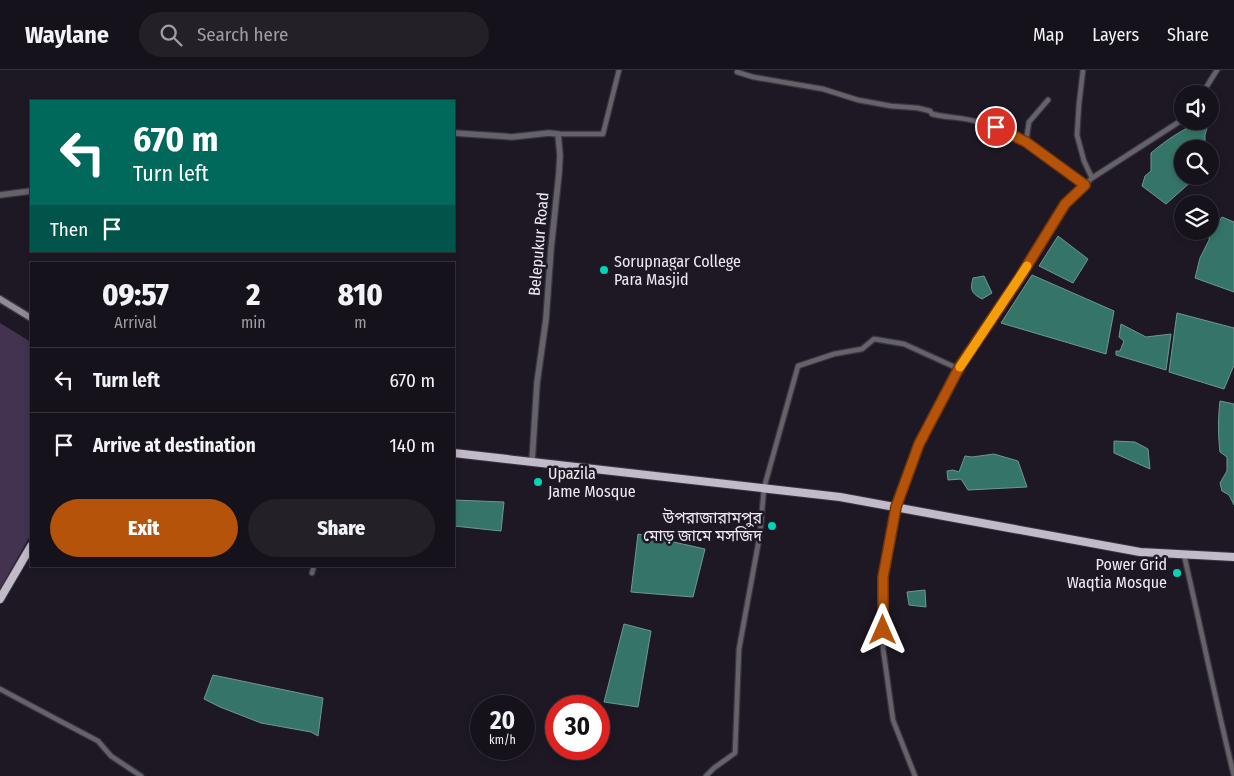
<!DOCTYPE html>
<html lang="en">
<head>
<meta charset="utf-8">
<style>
  :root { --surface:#16121b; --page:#232028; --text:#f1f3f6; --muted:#9e9ea3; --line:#35323a; --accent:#b45309 }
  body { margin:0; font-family:"Fira Sans Condensed","Noto Sans Bengali",sans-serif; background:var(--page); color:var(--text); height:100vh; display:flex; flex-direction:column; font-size:19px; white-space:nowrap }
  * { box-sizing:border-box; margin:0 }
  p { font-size:16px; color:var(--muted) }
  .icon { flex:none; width:28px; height:28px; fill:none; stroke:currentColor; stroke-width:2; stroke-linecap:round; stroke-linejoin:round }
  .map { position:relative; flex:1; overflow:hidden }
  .panel { position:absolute; left:30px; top:192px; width:425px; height:305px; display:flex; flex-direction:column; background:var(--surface); border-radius:0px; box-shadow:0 2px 8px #0003,0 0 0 1px var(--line) }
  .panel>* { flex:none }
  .top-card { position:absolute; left:30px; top:30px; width:425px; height:152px; border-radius:0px; box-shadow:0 2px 8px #0003,0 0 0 1px var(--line); background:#00695c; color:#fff; overflow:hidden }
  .fabs { position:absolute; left:1174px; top:15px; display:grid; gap:10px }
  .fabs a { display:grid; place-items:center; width:45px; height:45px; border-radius:50%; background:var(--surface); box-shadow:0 2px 8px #0003,0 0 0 1px var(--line); font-size:25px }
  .speed { position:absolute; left:470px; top:625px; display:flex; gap:10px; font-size:25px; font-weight:700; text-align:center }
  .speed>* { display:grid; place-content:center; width:65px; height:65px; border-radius:50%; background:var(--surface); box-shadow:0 2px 8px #0003,0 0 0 1px var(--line); line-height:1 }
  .speed small { font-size:12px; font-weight:400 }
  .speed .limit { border:8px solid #d22; background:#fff; color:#111 }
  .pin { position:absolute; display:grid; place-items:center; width:42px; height:42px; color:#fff; margin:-21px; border:2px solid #fff; border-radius:50%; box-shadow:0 1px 5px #0007 }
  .me { position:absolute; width:55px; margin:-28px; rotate:0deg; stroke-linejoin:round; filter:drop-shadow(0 0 4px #0008) }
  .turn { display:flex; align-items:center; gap:18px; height:105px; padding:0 20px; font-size:22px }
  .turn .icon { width:65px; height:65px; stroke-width:2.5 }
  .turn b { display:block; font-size:35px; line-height:42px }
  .then { display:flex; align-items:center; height:48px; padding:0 20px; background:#0003; gap:10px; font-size:19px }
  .eta { display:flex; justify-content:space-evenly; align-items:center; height:85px; text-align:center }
  .eta b { font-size:30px; font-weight:800; line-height:35px }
  .action { display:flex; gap:10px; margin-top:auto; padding:10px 20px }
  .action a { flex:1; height:58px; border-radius:30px; background:var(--accent); color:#fff; font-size:20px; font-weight:800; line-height:58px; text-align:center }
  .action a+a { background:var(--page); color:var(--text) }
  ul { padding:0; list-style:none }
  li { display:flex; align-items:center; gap:15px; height:65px; padding:0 20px; border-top:1px solid var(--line) }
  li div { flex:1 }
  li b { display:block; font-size:19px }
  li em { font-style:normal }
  header { display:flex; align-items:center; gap:30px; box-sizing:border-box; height:70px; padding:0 25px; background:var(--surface); border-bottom:1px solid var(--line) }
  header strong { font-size:24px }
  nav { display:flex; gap:28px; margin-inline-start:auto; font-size:18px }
  .search { width:350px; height:45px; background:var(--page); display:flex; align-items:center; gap:12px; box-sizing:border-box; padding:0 18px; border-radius:28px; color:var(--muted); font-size:19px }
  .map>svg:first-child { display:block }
</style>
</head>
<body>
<header>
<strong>Waylane</strong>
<div class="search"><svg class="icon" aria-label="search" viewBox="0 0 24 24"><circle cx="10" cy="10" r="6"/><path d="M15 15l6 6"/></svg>Search here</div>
<nav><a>Map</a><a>Layers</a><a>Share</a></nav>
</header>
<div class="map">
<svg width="1234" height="706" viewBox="0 0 1234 706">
  <rect width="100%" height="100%" fill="#1e1824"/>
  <path fill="#433350" d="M0,253L31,272V464L0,519Z"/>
  <path fill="#357568" stroke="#6d9892" d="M1202,51H1209L1205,65V79H1182V106H1196L1193,110L1166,134L1142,116L1145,106L1151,101V83C1166,70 1183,59 1202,51Z
    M1222,147L1234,152V222L1195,208L1200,188L1209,170L1210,159L1216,156Z
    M1058,166L1088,189L1073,213L1039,196Z
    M1032,205L1114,241L1106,284L1001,253Z
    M984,206L992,223L982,229C971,223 970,220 973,208Z
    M1177,243L1234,258V295L1224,319L1169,302Z
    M1121,254L1146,267L1171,264L1166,300L1116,285V281H1120L1124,271L1119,267Z
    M1220,331L1234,334V435L1229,425L1222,421L1220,413L1227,401V387L1220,382C1218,365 1218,348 1220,331Z
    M1114,371L1135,372L1148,379L1150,399L1114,383Z
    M994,384L1018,391L1027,417L968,420L961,409L948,410L947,401L953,400L959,402L965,386L972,387Z
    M454,430L504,432L501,461L454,456Z
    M638,464L705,479L693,527L631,522Z
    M925,520L926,537L909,535L907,522Z
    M624,554L651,561L638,637L604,632Z
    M213,605L323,628L318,666L311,662L261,653L220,637L204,629Z"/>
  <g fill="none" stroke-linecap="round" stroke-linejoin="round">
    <defs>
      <path id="minor" d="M1083,0L1079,34L1077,65L1084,91L1092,108
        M737,2L753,7L823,19L858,30L891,36L918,38L930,41L932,44C947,48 964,47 978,52C1019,63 1052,90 1085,115
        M1202,24L1217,0
        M558,64H603L619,0
        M1026,72L1029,52L1048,30
        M1184,485C1201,558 1216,633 1234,706
        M312,503L314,496
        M0,619L60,651L98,671L111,686L141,706
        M706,706L714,698L735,683L739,579L760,464L764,418L798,296L834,284L862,279L874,269L904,274L959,299
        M915,706L893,650L883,578V507L896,437L919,374L960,297L1020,207L1065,134L1092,108L1182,50"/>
      <path id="tertiary" d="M454,63L512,67L549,63L558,64L560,85L559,103L551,179L546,249L537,313L532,392
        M0,125L31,121"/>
      <path id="secondary" d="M0,229L31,248"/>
      <path id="trunk" d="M454,383L840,427L1140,482L1234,487
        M0,529L31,476"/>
    </defs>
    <use href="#minor" stroke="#3b3541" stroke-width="7"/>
    <use href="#tertiary" stroke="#3b3541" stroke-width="8"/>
    <use href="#secondary" stroke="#3b3541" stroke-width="9"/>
    <use href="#trunk" stroke="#3b3541" stroke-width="10"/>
    <use href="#minor" stroke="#656269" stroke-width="4.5"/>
    <use href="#tertiary" stroke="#656269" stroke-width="5.5"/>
    <use href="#secondary" stroke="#918b96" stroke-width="6"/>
    <use href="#trunk" stroke="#c2b9c9" stroke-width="8"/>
  </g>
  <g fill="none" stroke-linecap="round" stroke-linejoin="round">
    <defs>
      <path id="route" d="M883,560V507L894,448L896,437L919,374L960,296L1020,207L1065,134L1085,115L1026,72L996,57"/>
    </defs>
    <use href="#route" stroke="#753606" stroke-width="12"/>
    <use href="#route" stroke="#b45309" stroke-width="9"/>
    <path stroke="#f59e0b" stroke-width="9" d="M960,297L1027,196"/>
  </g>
  <g fill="#00d5b7" stroke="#1e1824" stroke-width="2">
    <circle cx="604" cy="200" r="5"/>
    <circle cx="538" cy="412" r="5"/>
    <circle cx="772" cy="456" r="5"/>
    <circle cx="1177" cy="503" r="5"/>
  </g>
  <g text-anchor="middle" stroke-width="5" stroke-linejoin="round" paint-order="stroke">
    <g font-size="16" fill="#efeaf3" stroke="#1e1824">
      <text transform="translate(538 174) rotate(-85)" y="6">Belepukur Road</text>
    </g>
    <g font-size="16" fill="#efeaf3" stroke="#1e1824" text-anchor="start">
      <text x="614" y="197">Sorupnagar College<tspan x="614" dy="18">Para Masjid</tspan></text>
      <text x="548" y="409">Upazila<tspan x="548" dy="18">Jame Mosque</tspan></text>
      <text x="762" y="453" text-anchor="end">উপরাজারামপুর<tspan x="762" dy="18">মোড় জামে মসজিদ</tspan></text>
      <text x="1167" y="500" text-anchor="end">Power Grid<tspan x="1167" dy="18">Waqtia Mosque</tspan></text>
    </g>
  </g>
</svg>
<div class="fabs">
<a><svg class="icon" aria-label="sound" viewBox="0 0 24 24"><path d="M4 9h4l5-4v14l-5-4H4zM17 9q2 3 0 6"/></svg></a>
<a><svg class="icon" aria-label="search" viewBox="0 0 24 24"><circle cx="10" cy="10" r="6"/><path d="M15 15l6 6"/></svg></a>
<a><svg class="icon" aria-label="layers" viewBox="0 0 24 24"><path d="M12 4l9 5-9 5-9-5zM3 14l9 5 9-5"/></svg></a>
</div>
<div class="speed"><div>20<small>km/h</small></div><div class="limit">30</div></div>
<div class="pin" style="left:996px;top:57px;background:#d93025"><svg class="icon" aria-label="arrive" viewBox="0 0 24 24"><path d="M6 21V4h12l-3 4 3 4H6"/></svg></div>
<svg class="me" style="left:883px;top:560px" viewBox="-20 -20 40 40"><path d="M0-17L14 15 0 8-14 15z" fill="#b45309" stroke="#fff" stroke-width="4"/></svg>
<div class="top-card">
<div class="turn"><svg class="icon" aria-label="left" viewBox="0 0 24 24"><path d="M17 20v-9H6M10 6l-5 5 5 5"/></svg><div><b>670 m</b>Turn left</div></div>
<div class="then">Then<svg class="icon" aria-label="arrive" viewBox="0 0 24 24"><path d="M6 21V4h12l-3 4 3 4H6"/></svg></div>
</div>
<section class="panel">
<div class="eta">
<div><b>09:57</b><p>Arrival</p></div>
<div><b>2</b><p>min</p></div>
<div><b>810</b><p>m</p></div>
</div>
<ul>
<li><svg class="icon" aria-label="left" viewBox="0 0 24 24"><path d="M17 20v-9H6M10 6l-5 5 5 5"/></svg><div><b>Turn left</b></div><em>670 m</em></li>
<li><svg class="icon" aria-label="arrive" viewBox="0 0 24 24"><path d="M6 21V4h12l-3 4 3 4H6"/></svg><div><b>Arrive at destination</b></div><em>140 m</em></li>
</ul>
<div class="action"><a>Exit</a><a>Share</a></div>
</section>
</div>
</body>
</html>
